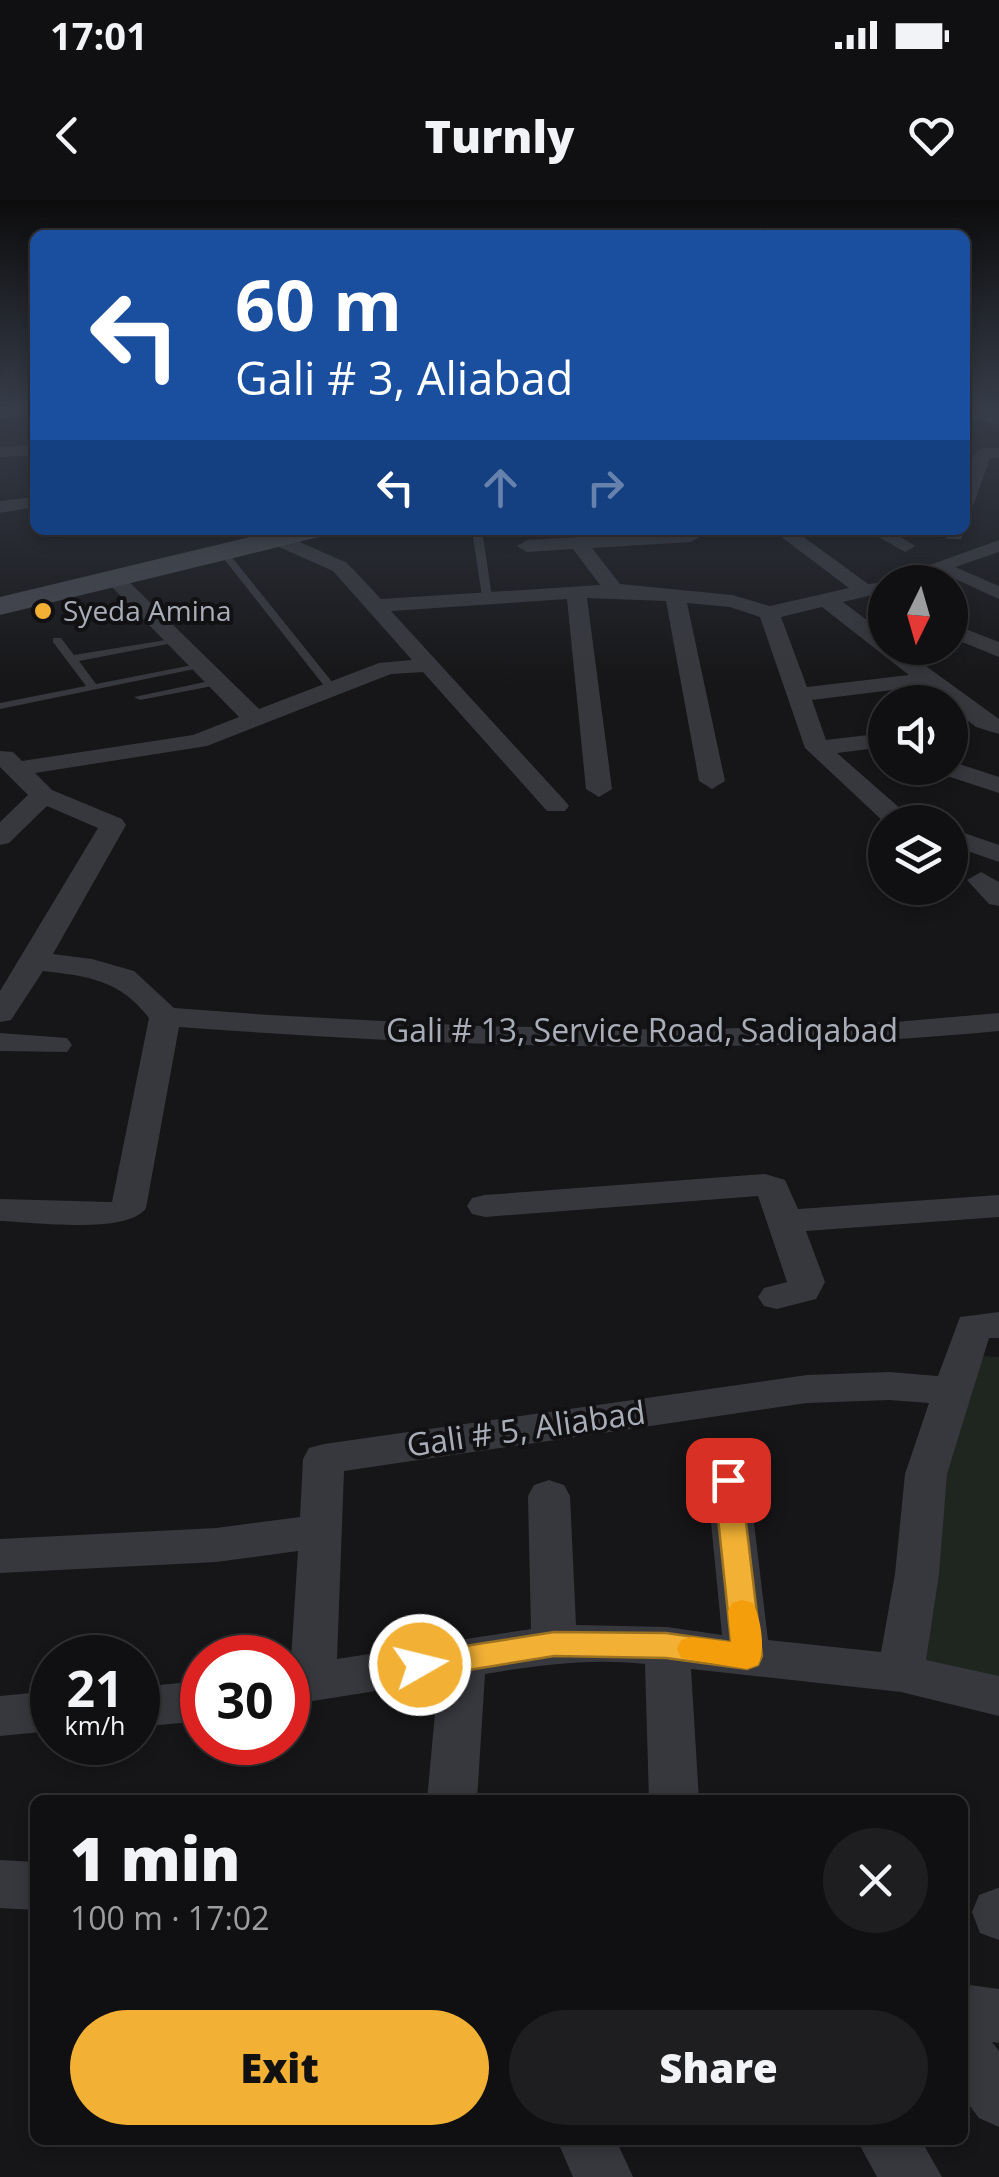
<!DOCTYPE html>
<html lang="en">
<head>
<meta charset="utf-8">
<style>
  :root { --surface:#101012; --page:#1e1e20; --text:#f1f3f6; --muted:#9c9d9f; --line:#303032; --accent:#f2b134 }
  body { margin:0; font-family:"Open Sans",sans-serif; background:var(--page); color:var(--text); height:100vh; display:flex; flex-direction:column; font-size:38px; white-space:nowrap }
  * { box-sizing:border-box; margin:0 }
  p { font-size:32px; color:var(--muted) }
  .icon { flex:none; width:55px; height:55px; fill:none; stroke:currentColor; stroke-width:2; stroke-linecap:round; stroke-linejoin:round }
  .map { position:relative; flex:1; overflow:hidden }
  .drawer { position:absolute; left:30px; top:1595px; width:938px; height:350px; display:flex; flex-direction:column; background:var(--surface); border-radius:15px; box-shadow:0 5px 15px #0003,0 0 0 2px var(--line) }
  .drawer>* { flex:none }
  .guide { position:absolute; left:30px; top:30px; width:940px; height:305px; border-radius:15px; box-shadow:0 5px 15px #0003,0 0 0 2px var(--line); background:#1a4fa0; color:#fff; overflow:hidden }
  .needle { width:65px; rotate:185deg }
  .controls { position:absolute; left:868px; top:365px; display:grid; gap:20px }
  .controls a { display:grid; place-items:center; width:100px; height:100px; border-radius:50%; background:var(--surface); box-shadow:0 5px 15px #0003,0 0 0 2px var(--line); font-size:50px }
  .speed { position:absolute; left:30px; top:1435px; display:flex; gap:20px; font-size:50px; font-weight:700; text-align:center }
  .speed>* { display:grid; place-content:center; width:130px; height:130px; border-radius:50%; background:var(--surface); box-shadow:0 5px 15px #0003,0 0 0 2px var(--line); line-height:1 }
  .speed small { font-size:25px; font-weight:400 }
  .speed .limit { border:15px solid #d22; background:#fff; color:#111 }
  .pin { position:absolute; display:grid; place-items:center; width:85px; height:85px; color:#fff; margin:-42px; border-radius:20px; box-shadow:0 5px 15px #0006 }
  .me { position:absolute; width:110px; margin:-55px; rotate:82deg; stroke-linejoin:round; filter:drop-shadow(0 0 8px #0008) }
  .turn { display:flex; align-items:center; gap:35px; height:210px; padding:0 40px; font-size:45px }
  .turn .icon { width:130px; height:130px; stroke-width:2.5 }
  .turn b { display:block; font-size:70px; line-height:85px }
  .lanes { display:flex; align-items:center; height:95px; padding:0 40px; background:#0003; justify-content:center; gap:50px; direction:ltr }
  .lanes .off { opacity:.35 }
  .round { display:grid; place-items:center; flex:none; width:105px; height:105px; border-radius:52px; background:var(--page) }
  .headline { display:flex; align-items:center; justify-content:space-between; height:170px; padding:0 40px }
  h1 { font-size:60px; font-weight:800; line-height:75px }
  .button { display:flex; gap:20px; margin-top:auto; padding:20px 40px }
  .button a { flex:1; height:115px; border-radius:60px; background:var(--accent); color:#111; font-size:40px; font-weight:800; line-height:115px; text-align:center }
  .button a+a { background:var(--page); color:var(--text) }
  .status { display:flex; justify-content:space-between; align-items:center; height:70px; padding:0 50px; background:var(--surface); direction:ltr }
  .status svg { height:28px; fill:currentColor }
  header { display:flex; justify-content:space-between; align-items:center; height:130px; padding:0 40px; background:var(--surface); font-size:45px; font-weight:800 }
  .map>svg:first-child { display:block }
</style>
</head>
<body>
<div class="status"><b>17:01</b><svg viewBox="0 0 49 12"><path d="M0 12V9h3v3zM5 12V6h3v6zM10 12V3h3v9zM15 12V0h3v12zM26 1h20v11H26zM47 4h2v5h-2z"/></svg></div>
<header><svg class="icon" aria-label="back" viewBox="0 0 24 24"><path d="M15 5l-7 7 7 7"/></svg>Turnly<svg class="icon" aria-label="heart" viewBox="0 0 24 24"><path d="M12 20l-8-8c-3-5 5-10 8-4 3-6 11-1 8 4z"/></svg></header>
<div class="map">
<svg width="999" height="1977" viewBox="0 0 999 1977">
  <rect width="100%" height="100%" fill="#161618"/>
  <path fill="#1e261f" d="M980,1156L999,1157V1485L914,1467L941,1256Z"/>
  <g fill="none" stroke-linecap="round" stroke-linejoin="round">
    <path fill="#37383d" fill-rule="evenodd" d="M472,330H482L492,397L487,400L482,397Z
      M220,350H226L337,488V492H329L220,354Z
      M53,438H61L74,455L178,438L183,441L79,461L96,484L203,463L209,466L0,509V503L86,486L53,442Z
      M219,479L225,482L223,484L140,500L134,497Z"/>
    <path fill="#37383d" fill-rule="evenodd" d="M35,208V217L0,219V209Z
      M35,245V255L0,257V247Z
      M983,248H999V258H990L974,304L965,310C965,290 963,257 983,248Z
      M35,297V307L0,313V301Z
      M696,330L701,336L691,342L592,348L620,384L732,395L770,406L849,388L772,330H794L868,384L892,382H885V392L843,402L885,434V448H901L999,519V534L976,527L950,507V502H944L924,486L812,500L826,540L885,533V547L837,553L902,610L922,616L926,622H884L805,548L760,417L730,407L687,403L725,581L712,589L699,581L666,401L587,398L612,589L599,597L586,589L567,399L391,411L565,601L569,606L565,611H547L423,472L391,474L207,546L35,573L52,590L122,619L126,625L53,754L92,759L134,771L174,808L269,815L477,826L687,830L895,822L999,813V831C725,857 453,847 179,827L146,1008C128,1035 32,1022 0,1021V999L112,1002L149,818C120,780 88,776 43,771L11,820L0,822V791L98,628L47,606L9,643L0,645V622L28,595L0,567V551L13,552L22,561L193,535L239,517L107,382V374H121L259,509L379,463L412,460L333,371L270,343V335H284L347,363L381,399L600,385L573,349L527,352L517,346L527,340ZM822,407L909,475L807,487L781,417Z
      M866,330H890L915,346L905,352Z
      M945,330H965L961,339H947Z
      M999,340V352L955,367L999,386V399L927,366Z
      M950,423L999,442V457L950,437Z
      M950,561L999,577V593L938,573L935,568H950Z
      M950,628L999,645V662L950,645Z
      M981,672L999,682V706L989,704L967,680Z
      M0,833L67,838L72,845L67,852L0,851Z
      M765,974L785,980L798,1009L999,995V1017L806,1031L825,1082L816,1099L777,1109L764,1106L758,1097L764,1088L787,1082L758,996L485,1017L472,1014L467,1006L472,998L485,995Z
      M999,1112V1138H989L947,1274L939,1374L926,1460L999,1476V1516L901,1492L691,1469L699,1600H649L645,1464C590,1458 539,1465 485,1474L477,1600H427L438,1481L288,1505L298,1351L216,1362L0,1373V1339L216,1328L300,1317L303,1259L309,1248L324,1244L807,1175L889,1172L938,1176L960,1117ZM889,1200L929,1203L905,1274L895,1374L881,1452L768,1440L749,1281L743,1270L728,1265L713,1270L707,1281L722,1435L667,1427L576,1425L570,1296L564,1285L549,1280L534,1285L528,1296L531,1429L337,1459L344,1271L807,1203Z
      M202,1481V1521L138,1527V1487Z
      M52,1491V1531L0,1536V1496Z
      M0,1660L35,1662V1710L0,1708Z
      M998,1688H999V1740L980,1733L972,1712L979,1695Z
      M962,1784L999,1789V1843L992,1842L999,1851V1927L979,1918L962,1896Z
      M557,1940H616L633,1977H573Z
      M857,1940H921L942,1977H877Z"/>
    <path fill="#45474d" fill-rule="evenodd" d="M965,208L999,211V225L965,216Z
      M279,330H327L323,336L0,415V397Z"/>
  </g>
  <linearGradient id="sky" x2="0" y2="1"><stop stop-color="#0c0c0d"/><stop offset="0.43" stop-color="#363c48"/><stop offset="1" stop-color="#363c48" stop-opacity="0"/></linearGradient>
  <rect width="999" height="484" fill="url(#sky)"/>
  <path fill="#f2b134" stroke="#9d7322" stroke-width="2.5" d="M728,1270L737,1273L741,1280L762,1456L758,1465L747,1469L666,1458L554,1456L420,1478L410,1474L405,1465L410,1456L420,1453L554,1432L666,1433L731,1442L714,1280L718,1273Z"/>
  <path fill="#f59e0b" d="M742,1400L753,1403C761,1419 766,1450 758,1465L747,1469L681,1458L677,1449L681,1440L692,1437L731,1442L728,1411L732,1403Z"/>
  <circle fill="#f2b134" stroke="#111113" stroke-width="4" cx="43" cy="411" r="10"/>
  <g text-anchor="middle" stroke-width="8" stroke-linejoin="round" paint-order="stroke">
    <g font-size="28" fill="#a8adb8" stroke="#111113" text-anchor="start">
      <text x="63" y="421">Syeda Amina</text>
    </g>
    <g font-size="32" fill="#a8adb8" stroke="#111113">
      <text x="642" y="842">Gali # 13, Service Road, Sadiqabad</text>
      <text transform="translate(526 1229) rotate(-8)" y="11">Gali # 5, Aliabad</text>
    </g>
  </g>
</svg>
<div class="controls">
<a><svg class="needle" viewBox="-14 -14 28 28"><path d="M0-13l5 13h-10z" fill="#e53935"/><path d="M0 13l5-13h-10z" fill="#9c9d9f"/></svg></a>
<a><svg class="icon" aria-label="sound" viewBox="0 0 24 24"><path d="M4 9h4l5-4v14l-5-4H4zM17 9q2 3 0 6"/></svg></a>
<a><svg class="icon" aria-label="layers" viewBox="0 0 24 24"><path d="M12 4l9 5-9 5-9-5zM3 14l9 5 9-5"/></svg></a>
</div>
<div class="speed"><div>21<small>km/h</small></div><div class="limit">30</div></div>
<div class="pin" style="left:728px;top:1280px;background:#d93025"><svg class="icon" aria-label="arrive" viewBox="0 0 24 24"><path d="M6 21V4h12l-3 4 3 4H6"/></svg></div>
<svg class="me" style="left:420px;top:1465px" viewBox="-20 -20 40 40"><circle r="17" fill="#f2b134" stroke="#fff" stroke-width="3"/><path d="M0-11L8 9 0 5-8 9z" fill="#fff"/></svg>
<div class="guide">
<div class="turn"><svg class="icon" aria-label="left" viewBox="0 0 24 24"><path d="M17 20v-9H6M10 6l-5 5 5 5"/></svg><div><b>60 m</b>Gali # 3, Aliabad</div></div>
<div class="lanes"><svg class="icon" aria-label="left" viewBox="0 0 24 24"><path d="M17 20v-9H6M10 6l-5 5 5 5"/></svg><svg class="icon off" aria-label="ahead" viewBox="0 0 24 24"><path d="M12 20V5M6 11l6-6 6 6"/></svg><svg class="icon off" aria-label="right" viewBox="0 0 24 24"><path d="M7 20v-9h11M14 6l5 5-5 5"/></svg></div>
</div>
<section class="drawer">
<div class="headline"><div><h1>1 min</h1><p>100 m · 17:02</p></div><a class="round"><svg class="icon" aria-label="close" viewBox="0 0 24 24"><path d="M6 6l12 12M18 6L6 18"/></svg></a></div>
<div class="button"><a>Exit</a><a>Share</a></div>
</section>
</div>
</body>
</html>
